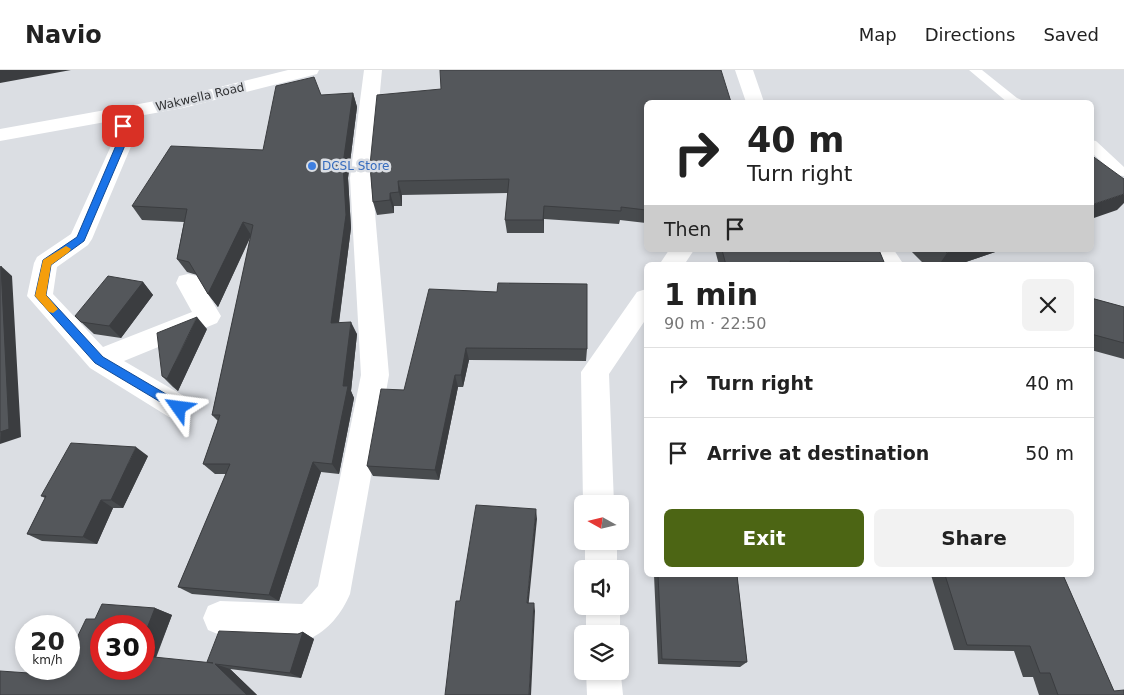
<!DOCTYPE html>
<html lang="en">
<head>
<meta charset="utf-8">
<style>
  :root { --surface:#fff; --page:#f2f2f2; --text:#222; --muted:#767676; --line:#e0e0e0; --accent:#4c6514 }
  body { margin:0; font-family:"DejaVu Sans",sans-serif; background:var(--page); color:var(--text); height:100vh; display:flex; flex-direction:column; font-size:19px; white-space:nowrap }
  * { box-sizing:border-box; margin:0 }
  p { font-size:16px; color:var(--muted) }
  .icon { flex:none; width:28px; height:28px; fill:none; stroke:currentColor; stroke-width:2; stroke-linecap:round; stroke-linejoin:round }
  .map { position:relative; flex:1; overflow:hidden }
  .side { position:absolute; left:644px; top:192px; width:450px; height:315px; display:flex; flex-direction:column; background:var(--surface); border-radius:8px; box-shadow:0 2px 8px #0003 }
  .side>* { flex:none }
  .hud { position:absolute; left:644px; top:30px; width:450px; height:152px; border-radius:8px; box-shadow:0 2px 8px #0003; background:#fff; color:var(--text); overflow:hidden }
  .needle { width:32px; rotate:278deg }
  .fabs { position:absolute; left:574px; top:425px; display:grid; gap:10px }
  .fabs a { display:grid; place-items:center; width:55px; height:55px; border-radius:8px; background:var(--surface); box-shadow:0 2px 8px #0003; font-size:25px }
  .speed { position:absolute; left:15px; top:545px; display:flex; gap:10px; font-size:25px; font-weight:700; text-align:center }
  .speed>* { display:grid; place-content:center; width:65px; height:65px; border-radius:50%; background:var(--surface); box-shadow:0 2px 8px #0003; line-height:1 }
  .speed small { font-size:12px; font-weight:400 }
  .speed .limit { border:8px solid #d22; background:#fff; color:#111 }
  .pin { position:absolute; display:grid; place-items:center; width:42px; height:42px; color:#fff; margin:-21px; border-radius:10px; box-shadow:0 2px 8px #0006 }
  .me { position:absolute; width:55px; margin:-28px; rotate:301deg; stroke-linejoin:round; filter:drop-shadow(0 0 4px #0008) }
  .turn { display:flex; align-items:center; gap:18px; height:105px; padding:0 20px; font-size:22px }
  .turn .icon { width:65px; height:65px; stroke-width:2.5 }
  .turn b { display:block; font-size:35px; line-height:42px }
  .then { display:flex; align-items:center; height:48px; padding:0 20px; background:#0003; gap:10px; font-size:19px }
  .round { display:grid; place-items:center; flex:none; width:52px; height:52px; border-radius:8px; background:var(--page) }
  .headline { display:flex; align-items:center; justify-content:space-between; height:85px; padding:0 20px }
  h1 { font-size:30px; font-weight:700; line-height:38px }
  .action { display:flex; gap:10px; margin-top:auto; padding:10px 20px }
  .action a { flex:1; height:58px; border-radius:8px; background:var(--accent); color:#fff; font-size:20px; font-weight:700; line-height:58px; text-align:center }
  .action a+a { background:var(--page); color:var(--text) }
  ul { padding:0; list-style:none }
  li { display:flex; align-items:center; gap:15px; height:70px; padding:0 20px; border-top:1px solid var(--line) }
  li div { flex:1 }
  li b { display:block; font-size:19px }
  li em { font-style:normal }
  header { display:flex; align-items:center; gap:30px; box-sizing:border-box; height:70px; padding:0 25px; background:var(--surface); border-bottom:1px solid var(--line) }
  header strong { font-size:24px }
  nav { display:flex; gap:28px; margin-inline-start:auto; font-size:18px }
  .map>svg:first-child { display:block }
</style>
</head>
<body>
<header>
<strong>Navio</strong>
<nav><a>Map</a><a>Directions</a><a>Saved</a></nav>
</header>
<div class="map">
<svg width="1124" height="625" viewBox="0 0 1124 625">
  <rect width="100%" height="100%" fill="#dbdee3"/>
  <g fill="none" stroke-linecap="round" stroke-linejoin="round">
    <path fill="#fff" fill-rule="evenodd" d="M969,0H982L1017,28L1026,32H1007Z
      M1091,70L1096,71L1124,97V106L1116,105L1091,82Z"/>
    <path fill="#fff" fill-rule="evenodd" d="M364,0H382L372,108L389,305L350,524C342,543 328,561 309,569L220,565L208,560L203,548L208,536L220,531L302,534L318,516L361,305L350,108Z
      M735,0H753L764,32H746Z
      M121,38L128,40L135,67L92,169L88,175L57,197L53,224L103,277L192,242L176,213L179,206L188,204L197,206L221,246L217,253L124,291L189,329L193,338L189,347L179,350L169,347L90,298L27,226L34,193L37,187L71,164L115,67L111,44L114,40Z
      M669,180H694L684,195H659Z
      M869,180H894L904,195H879Z
      M646,219V249L609,304L614,434H583L581,302L637,222Z
      M585,471H617V499H585Z
      M586,536H620V565L586,564Z
      M620,596L623,625H587L586,601H620Z"/>
    <path fill="#fff" fill-rule="evenodd" d="M288,0H319L317,4L183,38L0,71V59L183,26Z"/>
  </g>
  <path fill="#484b4e" d="M353,23L357,37L348,108L351,158L339,253L357,264L351,321L354,328L339,404L321,402L279,531L192,524L178,517L226,404H215L203,394L218,351L212,345L251,166L218,237L208,224L197,205L187,202L177,189L184,152L142,150L132,136L263,80Z
    M646,32V153L620,150L619,154L544,149V163H507L505,150L508,123L402,125V136H394V143L377,145L373,132L370,95Z
    M715,180H879L884,192L882,195H719Z
    M910,180H1001L957,195H925Z
    M143,212L153,225L121,268L94,264L81,252Z
    M497,222L587,279L586,291L469,290L463,317H458L439,410L373,406L367,396L404,320Z
    M1091,228L1124,237V289L1091,280Z
    M207,259L178,321L173,317L162,306Z
    M148,386L123,438H113L97,474L42,471L27,464L45,428L41,426Z
    M654,505H737L747,592L740,597L658,594Z
    M931,505H1063L1114,621L1124,625H1039L1033,607H1023L1014,581L954,580Z
    M155,538L172,545L156,588L208,593L298,564L303,562L314,569L301,608L230,599L257,625H0L43,604L69,599L74,574L95,549Z"/>
  <path fill="#3b3d40" d="M0,0H71L0,13Z
    M353,23L357,37L348,108L351,158L337,266L331,253L343,94Z
    M398,111L402,125V136L399,122Z
    M390,123L394,136V143L390,130Z
    M1124,124V133L1117,140L1091,149V135Z
    M544,136V163L543,150Z
    M243,152L251,165L218,237L208,224Z
    M956,180H1001L957,195H939L947,183Z
    M1,196L12,206L21,367L0,374Z
    M143,212L153,225L121,268L109,256Z
    M197,247L207,259L178,321L167,309Z
    M351,252L357,264L351,321L354,328L339,404L332,394L343,316Z
    M466,278L469,290L463,317L461,305Z
    M455,305L458,317L439,410L435,400Z
    M136,377L148,386L123,438L111,430Z
    M313,392L321,402L279,531L269,525Z
    M101,430L113,438L97,474L83,467Z
    M536,439L537,449L528,540L527,533Z
    M534,533L535,541L531,625H529Z
    M155,538L172,545L154,591L144,588V566Z
    M303,562L314,569L301,608L290,603Z
    M215,594L230,599L257,625H247Z"/>
  <path fill="#54575b" stroke="#3b3d40" d="M440,0H721L731,32H646V140L621,137V141L544,136L543,150H505L509,109L398,111L399,122L390,123V130L373,132L370,95L377,25L441,19Z
    M314,7L321,25L353,23L343,94L346,145L331,253L351,252L343,316H348L332,394L313,392L269,525L178,517L230,394H203L220,345H212L253,155L243,152L208,224L189,192L177,189L187,139L132,136L171,76L263,80L276,16Z
    M1091,85L1124,109V124L1091,135Z
    M722,180H879L884,192L790,191L792,195H726Z
    M944,180H956L947,183Z
    M1,196L9,359L0,362V198Z
    M108,206L143,212L109,256L81,252L75,246Z
    M498,213L587,214V279L466,278L461,305H455L435,400L367,396L381,319L404,320L429,219L497,222Z
    M1091,228L1124,237V273L1091,264Z
    M197,247L167,309L162,306L157,263Z
    M71,373L136,377L111,430H101L83,467L27,464L46,426H41Z
    M476,435L536,439L527,533H534L529,625H445L456,531H460Z
    M658,505H737L747,592L662,589Z
    M945,505H1063L1114,621L1124,620V625H1058L1050,603H1040L1030,576L967,575Z
    M102,534L155,538L144,566V556H101V599H144V586L213,593L207,592L219,561L298,564L303,562L290,603L215,594L247,625H0V601L43,604L45,599H69V574H74L86,549H95Z"/>
  <path fill="#1a73e8" stroke="#114b97" d="M123,53L127,56L129,66L84,171L51,195L46,225L103,287L183,334L185,338L179,343L95,293L35,226L43,190L77,167L120,66L119,56Z"/>
  <path fill="#f59e0b" d="M66,176L71,179L69,182L51,195L46,225L58,239L53,243L49,242L35,226L43,190Z"/>
  <circle fill="#3f7fe0" stroke="#dbdee3" stroke-width="2" cx="312" cy="96" r="5"/>
  <g text-anchor="middle" stroke-width="5" stroke-linejoin="round" paint-order="stroke">
    <g font-size="12" fill="#313234" stroke="#dbdee3">
      <text transform="translate(200 27) rotate(-13)" y="4">Wakwella Road</text>
    </g>
    <g font-size="12" fill="#366cbe" stroke="#dbdee3" text-anchor="start">
      <text x="322" y="100">DCSL Store</text>
    </g>
  </g>
</svg>
<div class="fabs">
<a><svg class="needle" viewBox="-14 -14 28 28"><path d="M0-13l5 13h-10z" fill="#e53935"/><path d="M0 13l5-13h-10z" fill="#767676"/></svg></a>
<a><svg class="icon" aria-label="sound" viewBox="0 0 24 24"><path d="M4 9h4l5-4v14l-5-4H4zM17 9q2 3 0 6"/></svg></a>
<a><svg class="icon" aria-label="layers" viewBox="0 0 24 24"><path d="M12 4l9 5-9 5-9-5zM3 14l9 5 9-5"/></svg></a>
</div>
<div class="speed"><div>20<small>km/h</small></div><div class="limit">30</div></div>
<div class="pin" style="left:123px;top:56px;background:#d93025"><svg class="icon" aria-label="arrive" viewBox="0 0 24 24"><path d="M6 21V4h12l-3 4 3 4H6"/></svg></div>
<svg class="me" style="left:179px;top:338px" viewBox="-20 -20 40 40"><path d="M0-17L14 15 0 8-14 15z" fill="#1a73e8" stroke="#fff" stroke-width="4"/></svg>
<div class="hud">
<div class="turn"><svg class="icon" aria-label="right" viewBox="0 0 24 24"><path d="M7 20v-9h11M14 6l5 5-5 5"/></svg><div><b>40 m</b>Turn right</div></div>
<div class="then">Then<svg class="icon" aria-label="arrive" viewBox="0 0 24 24"><path d="M6 21V4h12l-3 4 3 4H6"/></svg></div>
</div>
<section class="side">
<div class="headline"><div><h1>1 min</h1><p>90 m · 22:50</p></div><a class="round"><svg class="icon" aria-label="close" viewBox="0 0 24 24"><path d="M6 6l12 12M18 6L6 18"/></svg></a></div>
<ul>
<li><svg class="icon" aria-label="right" viewBox="0 0 24 24"><path d="M7 20v-9h11M14 6l5 5-5 5"/></svg><div><b>Turn right</b></div><em>40 m</em></li>
<li><svg class="icon" aria-label="arrive" viewBox="0 0 24 24"><path d="M6 21V4h12l-3 4 3 4H6"/></svg><div><b>Arrive at destination</b></div><em>50 m</em></li>
</ul>
<div class="action"><a>Exit</a><a>Share</a></div>
</section>
</div>
</body>
</html>
